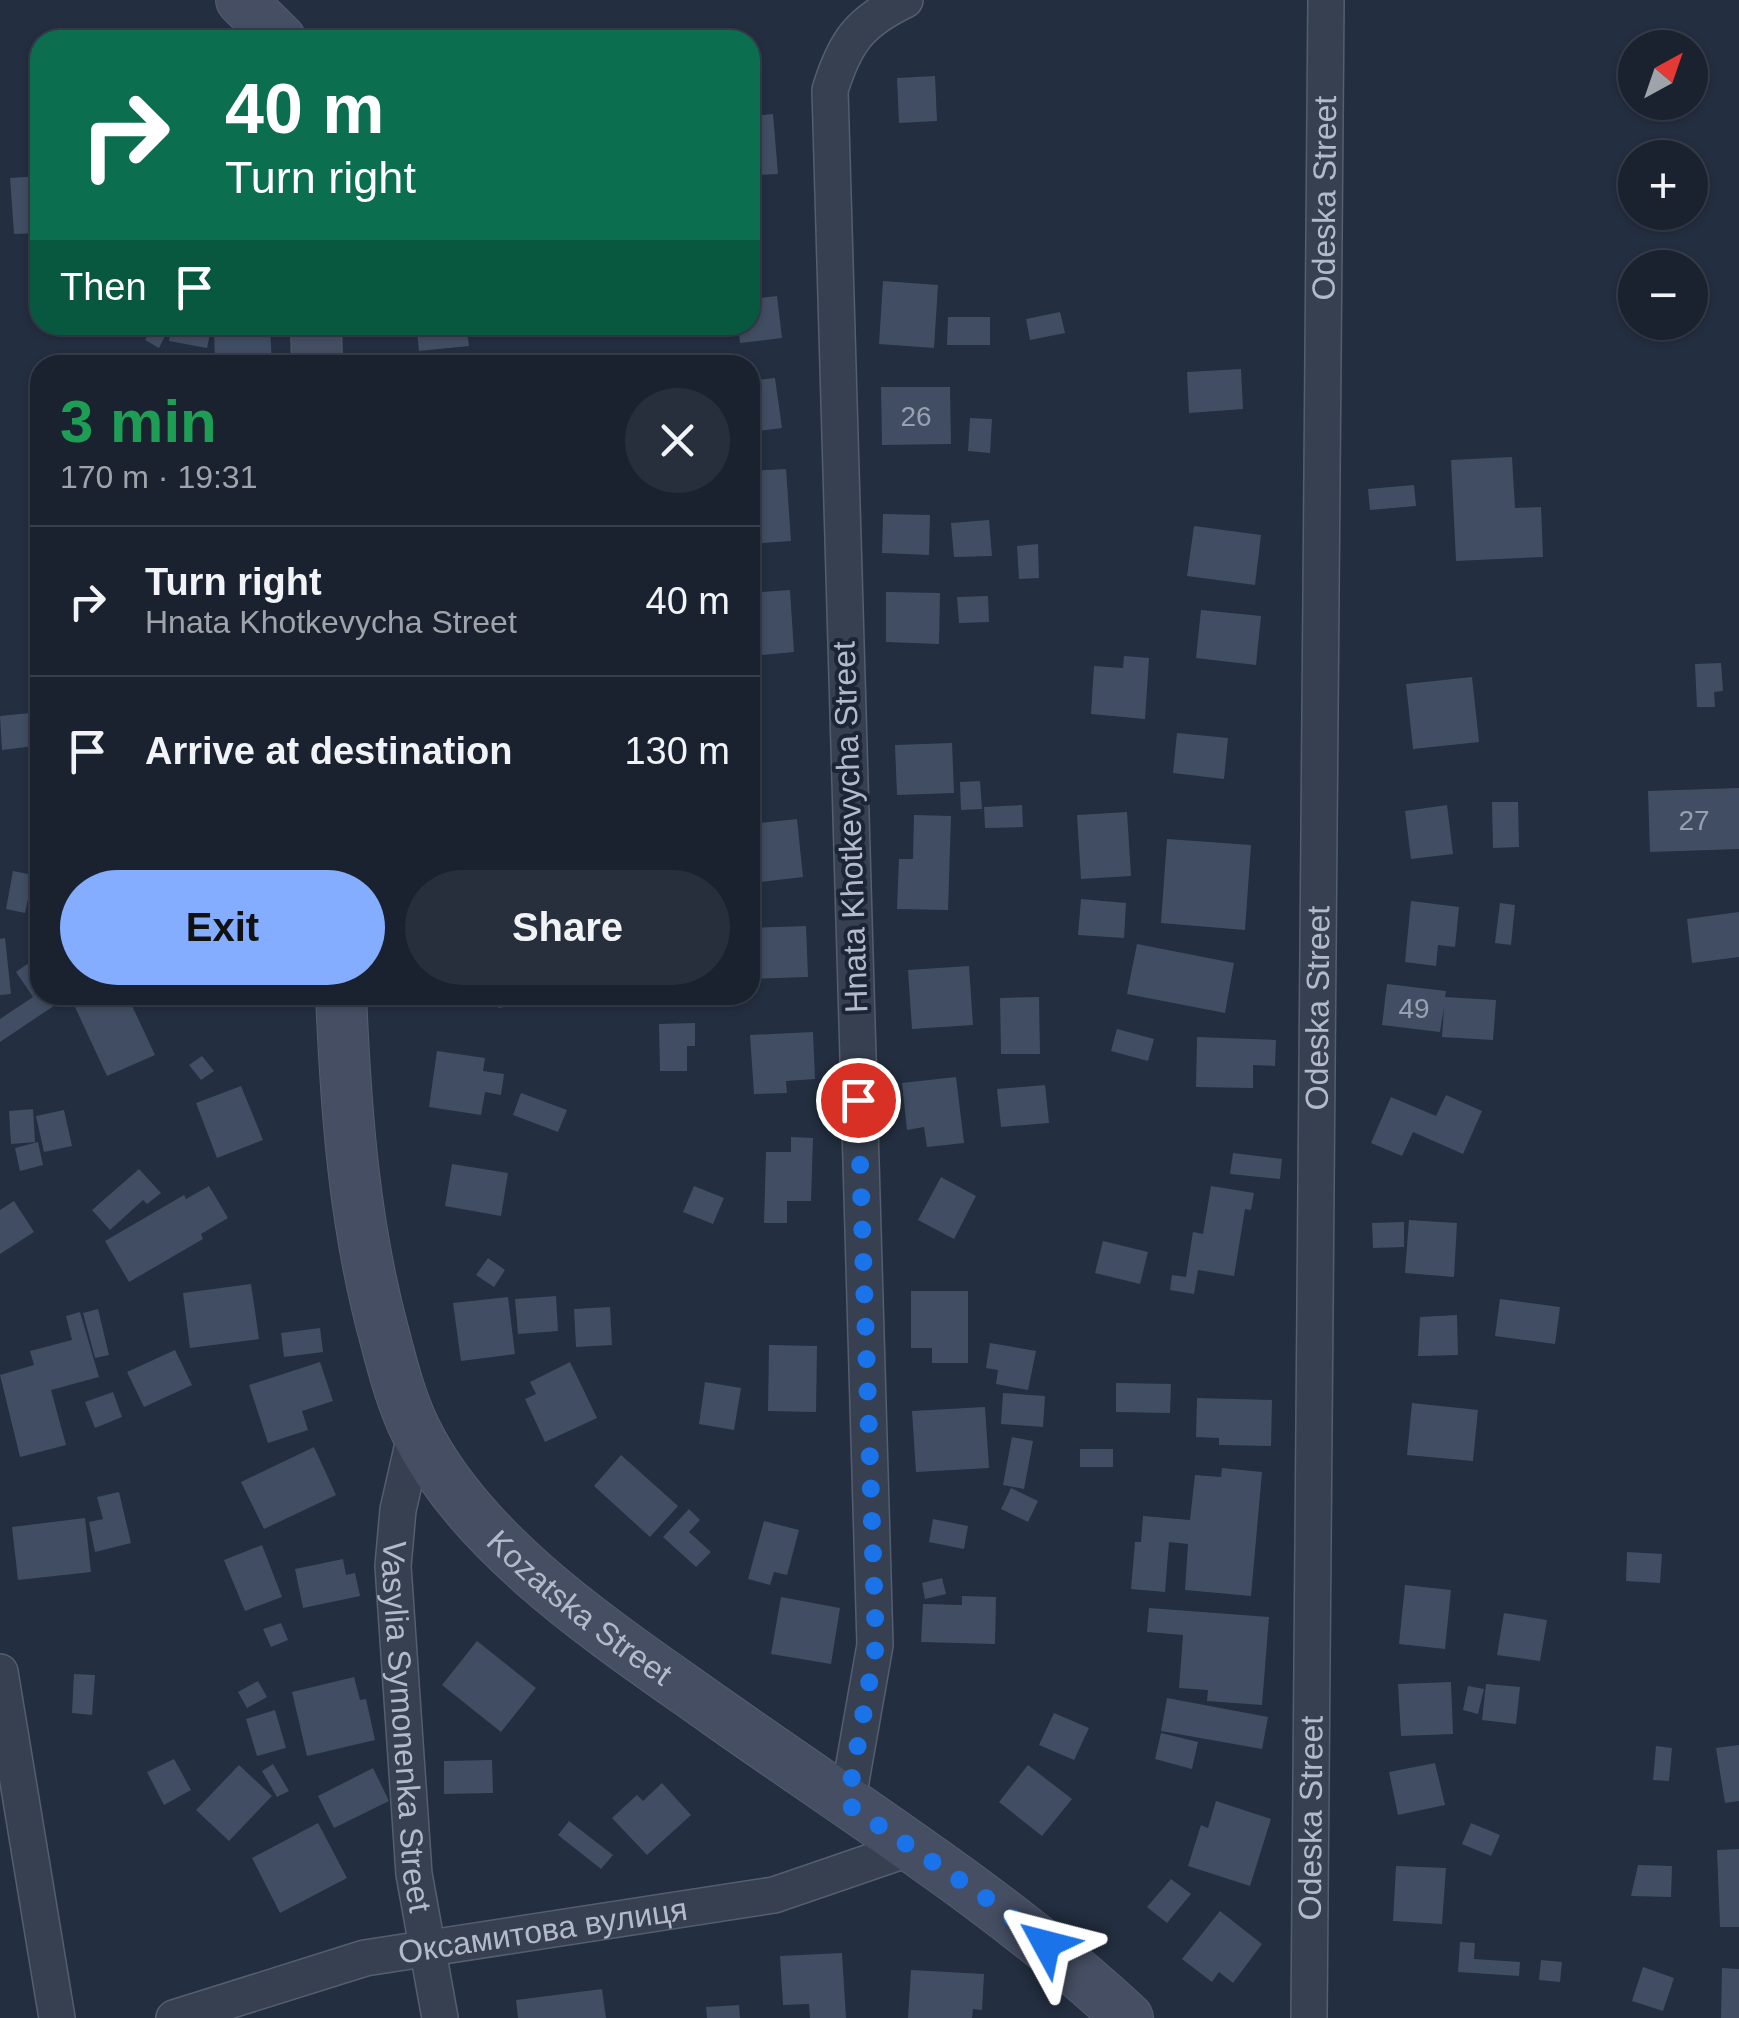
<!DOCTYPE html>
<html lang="en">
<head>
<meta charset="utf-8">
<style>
  :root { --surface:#1a2230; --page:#272f3c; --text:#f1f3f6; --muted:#9fa4ab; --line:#383f4c; --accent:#84adff }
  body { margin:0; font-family:Arial,sans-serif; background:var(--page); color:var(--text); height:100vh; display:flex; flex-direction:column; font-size:38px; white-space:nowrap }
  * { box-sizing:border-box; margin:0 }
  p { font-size:32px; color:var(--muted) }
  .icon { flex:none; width:55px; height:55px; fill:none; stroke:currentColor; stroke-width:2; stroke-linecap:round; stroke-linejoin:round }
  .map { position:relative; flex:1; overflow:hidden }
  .panel { position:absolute; left:30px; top:355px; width:730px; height:650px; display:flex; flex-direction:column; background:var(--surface); border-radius:30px; box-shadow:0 2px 8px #0004,0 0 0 2px var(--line) }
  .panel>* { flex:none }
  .banner { position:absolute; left:30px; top:30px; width:730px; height:305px; border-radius:30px; box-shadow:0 2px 8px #0004,0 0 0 2px var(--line); background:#0b6e4f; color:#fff; overflow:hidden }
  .needle { width:65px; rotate:40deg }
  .controls { position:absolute; left:1618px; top:30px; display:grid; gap:20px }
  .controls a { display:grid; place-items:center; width:90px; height:90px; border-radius:50%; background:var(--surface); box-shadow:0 2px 8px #0004,0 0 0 2px var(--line); font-size:50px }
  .pin { position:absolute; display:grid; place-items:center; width:85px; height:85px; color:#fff; margin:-42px; border:5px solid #fff; border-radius:50%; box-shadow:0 2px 10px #0007 }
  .me { position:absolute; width:110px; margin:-55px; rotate:308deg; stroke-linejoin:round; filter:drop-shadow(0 0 8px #0008) }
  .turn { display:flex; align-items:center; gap:35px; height:210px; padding:0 30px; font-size:45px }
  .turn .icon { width:130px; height:130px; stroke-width:2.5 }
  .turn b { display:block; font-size:70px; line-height:85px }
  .then { display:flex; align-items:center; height:95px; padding:0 30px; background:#0003; gap:20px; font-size:38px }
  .round { display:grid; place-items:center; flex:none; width:105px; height:105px; border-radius:52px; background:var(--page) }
  .head { display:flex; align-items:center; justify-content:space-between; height:170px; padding:0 30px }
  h1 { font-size:60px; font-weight:700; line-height:75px; color:#1e9e55 }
  .action { display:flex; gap:20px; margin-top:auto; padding:20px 30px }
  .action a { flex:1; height:115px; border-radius:60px; background:var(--accent); color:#111; font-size:40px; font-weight:700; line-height:115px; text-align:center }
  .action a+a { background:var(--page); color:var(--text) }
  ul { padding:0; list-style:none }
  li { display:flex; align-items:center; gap:30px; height:150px; padding:0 30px; border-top:2px solid var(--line) }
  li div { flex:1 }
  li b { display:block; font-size:38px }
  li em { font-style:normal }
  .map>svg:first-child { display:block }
</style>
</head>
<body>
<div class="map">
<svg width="1739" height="2018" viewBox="0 0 1739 2018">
  <rect width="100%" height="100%" fill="#232e40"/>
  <path fill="#414d62" d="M935,76L937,121L899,123L897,78Z
    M773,114L778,174L758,175L762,216L750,217V116Z
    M40,176V233L14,234L10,178Z
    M883,281L938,285L934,348L879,344Z
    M777,296L782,338L740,343L738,325H750V299Z
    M1060,312L1065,333L1030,340L1026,319Z
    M948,317H990V345H947Z
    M153,325L167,332L159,348L145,340Z
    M172,325H212L207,348L169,341Z
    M416,325H466L469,346L419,351Z
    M270,328L272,365H215L214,330Z
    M1241,369L1243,409L1189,413L1187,372Z
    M775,378L782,428L750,432V381Z
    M881,387H950L951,444L882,445Z
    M970,418L992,419L990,453L968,451Z
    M1512,457L1515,508L1541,507L1543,557L1456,561L1451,460Z
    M786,469L791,541L750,544V471Z
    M1414,485L1416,506L1370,510L1368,489Z
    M883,514L930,515L929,555L882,553Z
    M989,520L992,556L954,557L951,523Z
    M1194,526L1261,535L1255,585L1187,576Z
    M1038,544L1039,578L1019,579L1017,546Z
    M790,590L794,652L750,656V593Z
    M886,592L940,593L939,644L886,642Z
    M988,596L989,622L959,623L957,597Z
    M1201,610L1261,616L1256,665L1196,658Z
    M1124,656L1149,658L1145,719L1091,714L1094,666L1123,668Z
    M1721,663L1723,691L1714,692L1715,707H1697L1695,664Z
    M1472,677L1479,742L1413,749L1406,684Z
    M30,713L34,746L2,750L0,716Z
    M1177,733L1228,738L1224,779L1173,773Z
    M952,743L954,793L897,795L895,745Z
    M980,781L982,809L961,810L960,782Z
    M1739,788V849L1650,852L1648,791Z
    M1492,802H1518L1519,847L1493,848Z
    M1022,805L1023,827L985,828L984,807Z
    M1447,805L1453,854L1411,859L1405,811Z
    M1127,812L1131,876L1081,879L1077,815Z
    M914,815L951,816L948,910L897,909L899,859H913Z
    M797,819L803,877L750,883V824Z
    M1167,839L1251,845L1245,930L1161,923Z
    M13,871L33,875L25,913L6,909Z
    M1081,899L1126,903L1124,938L1078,935Z
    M1411,901L1459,907L1455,947L1438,945L1436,966L1405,962Z
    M1500,903L1515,905L1511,945L1495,943Z
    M1739,912V957L1692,963L1687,919Z
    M806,926L808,977L750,979V928Z
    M5,938L11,994L0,995V939Z
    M1137,944L1234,963L1225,1013L1127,994Z
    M40,955V995H70L0,1042V1019L33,997L16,972Z
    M969,966L973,1025L912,1029L908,970Z
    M1387,984L1446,991L1445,997L1496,1000L1493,1040L1442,1037L1444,1007L1440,1032L1382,1025Z
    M101,995H127L155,1055L107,1076L75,1007Z
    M496,995H552L553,1001L498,1008Z
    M1039,997L1040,1054H1001L1000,998Z
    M695,1023V1046H687V1071H660L659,1024Z
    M1117,1029L1154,1039L1148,1061L1111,1051Z
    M813,1032L815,1079L786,1081L787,1093L754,1094L750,1035Z
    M1197,1037L1276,1040L1275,1066L1253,1065V1088L1196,1087Z
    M437,1051L485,1058L483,1071L504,1074L501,1095L485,1092L481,1115L429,1107Z
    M202,1056L214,1071L201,1080L189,1065Z
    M956,1077L964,1143L927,1147L924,1127L907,1130L902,1083Z
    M1045,1085L1049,1123L1001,1127L997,1089Z
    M241,1086L263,1140L217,1158L196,1103Z
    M521,1093L567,1110L558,1132L513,1115Z
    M1446,1095L1482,1111L1463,1154L1413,1132L1402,1156L1371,1143L1391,1097L1436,1116Z
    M33,1109L35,1142L11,1144L9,1111Z
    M64,1110L72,1146L44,1152L36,1116Z
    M791,1137L813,1138L811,1201H787V1223H764L766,1152H791Z
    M38,1142L43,1165L20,1171L15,1148Z
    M1233,1153L1282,1159L1280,1179L1230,1174Z
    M452,1164L508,1173L501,1216L445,1206Z
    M139,1169L161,1193L147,1204L143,1200L110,1230L92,1210Z
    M941,1177L976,1196L954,1239L918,1220Z
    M209,1186L228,1218L201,1234L203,1239L129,1282L105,1241L184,1195L186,1199Z
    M694,1186L724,1198L713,1224L683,1212Z
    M1211,1186L1254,1193L1251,1210L1245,1209L1234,1276L1198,1270L1194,1294L1170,1290L1172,1275L1186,1277L1193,1232L1203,1234Z
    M14,1201L34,1232L0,1254V1210Z
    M1409,1220L1457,1223L1454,1277L1405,1273Z
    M1404,1222V1247L1373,1248L1372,1223Z
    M1103,1241L1148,1252L1140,1284L1095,1273Z
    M488,1258L505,1270L494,1287L476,1275Z
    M251,1284L259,1339L190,1348L183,1293Z
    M911,1291H968V1363H932V1348H911Z
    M556,1296L558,1331L518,1334L515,1299Z
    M508,1297L515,1354L461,1361L453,1303Z
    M1500,1299L1560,1307L1555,1344L1495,1336Z
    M610,1307L612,1345L576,1347L574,1309Z
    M98,1309L109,1355L95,1358L83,1313Z
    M80,1312L99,1377L51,1390L66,1445L20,1457L0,1375L34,1365L30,1351L72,1340L66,1316Z
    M1457,1315L1458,1355L1418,1356L1420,1317Z
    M320,1328L323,1352L284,1357L281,1333Z
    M990,1343L1036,1351L1028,1390L996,1384L998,1370L986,1368Z
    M769,1345L817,1346L816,1412L768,1411Z
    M175,1350L192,1385L144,1407L127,1372Z
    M320,1362L333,1401L302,1411L308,1430L268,1443L249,1385Z
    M570,1362L597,1418L545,1442L525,1399L536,1394L530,1382Z
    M705,1382L741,1388L734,1430L699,1424Z
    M1116,1383L1171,1384L1170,1413L1116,1412Z
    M113,1392L122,1417L95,1428L85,1402Z
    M1003,1393L1045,1396L1043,1427L1001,1424Z
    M1197,1398L1272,1400L1271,1446L1219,1445V1438L1196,1437Z
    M1412,1403L1478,1410L1473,1461L1407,1455Z
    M985,1407L989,1468L916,1472L912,1411Z
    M1012,1437L1033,1441L1024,1489L1003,1485Z
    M314,1447L336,1495L264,1529L241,1482Z
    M1080,1449H1113V1467H1080Z
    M621,1455L678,1506L650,1537L594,1486Z
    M1222,1468L1262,1472L1251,1596L1185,1590L1188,1544L1169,1542L1165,1592L1131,1589L1135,1542H1141L1143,1516L1190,1520L1195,1475L1221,1477Z
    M1011,1488L1038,1501L1028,1522L1001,1509Z
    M119,1492L131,1543L95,1552L89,1522L103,1519L97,1497Z
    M689,1509L700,1520L689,1532L711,1552L696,1567L663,1537Z
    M85,1518L91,1572L18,1580L12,1527Z
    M933,1519L968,1526L964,1549L929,1542Z
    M764,1521L799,1530L787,1575L774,1572L770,1585L748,1579Z
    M262,1545L282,1597L245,1611L224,1560Z
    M1627,1552L1662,1554L1660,1583L1626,1581Z
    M343,1559L346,1575L355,1573L360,1596L303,1608L295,1569Z
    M942,1578L946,1594L925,1599L922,1583Z
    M1405,1585L1451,1590L1445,1649L1399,1644Z
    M962,1596L996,1597L995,1644L921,1642L923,1604L962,1605Z
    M781,1597L840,1608L831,1664L771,1654Z
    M1149,1608L1269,1617L1262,1705L1207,1701L1208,1690L1179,1688L1183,1635L1147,1632Z
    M1504,1613L1547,1620L1540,1661L1497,1655Z
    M281,1623L288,1640L271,1647L263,1629Z
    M477,1641L536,1688L501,1732L442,1685Z
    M74,1674L95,1675L92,1715L72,1713Z
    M354,1677L360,1700L366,1699L375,1740L307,1756L292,1692Z
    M258,1681L267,1697L247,1708L238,1692Z
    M1451,1682L1453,1734L1401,1736L1398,1684Z
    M1486,1684L1520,1687L1516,1724L1482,1720Z
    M1468,1686L1484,1689L1478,1714L1463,1710Z
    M1167,1698L1268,1717L1262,1749L1161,1731Z
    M275,1710L286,1748L257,1756L246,1719Z
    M1054,1713L1089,1728L1074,1760L1039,1745Z
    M1161,1733L1198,1742L1192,1769L1155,1759Z
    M1739,1745V1801L1725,1803L1716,1748Z
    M1656,1746L1672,1748L1669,1781L1653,1780Z
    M174,1759L191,1790L164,1805L147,1772Z
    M492,1760L493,1793L444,1794V1761Z
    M1435,1763L1445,1805L1398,1815L1389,1772Z
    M273,1764L289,1791L277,1797L262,1771Z
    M239,1765L272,1796L229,1841L196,1810Z
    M1028,1765L1072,1799L1042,1836L999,1802Z
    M373,1768L389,1801L334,1828L318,1796Z
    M662,1783L691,1815L647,1855L612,1818L637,1795L643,1801Z
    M1216,1801L1271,1819L1250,1886L1188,1866L1201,1825L1208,1828Z
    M569,1821L613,1855L601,1869L558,1835Z
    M318,1823L347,1878L280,1913L252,1858Z
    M1471,1823L1500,1835L1491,1856L1462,1844Z
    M1739,1849V1927H1720L1717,1850Z
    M1638,1865L1672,1866L1671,1897L1631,1896Z
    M1396,1866L1446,1868L1442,1924L1393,1921Z
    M1171,1879L1191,1894L1167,1923L1147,1907Z
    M1220,1911L1262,1944L1233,1983L1219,1972L1212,1982L1182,1959Z
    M1460,1942L1475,1943L1474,1959L1520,1962L1519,1976L1458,1972Z
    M842,1953L846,2018H810L809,2004L783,2005L780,1956Z
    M1541,1960L1562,1962L1560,1982L1539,1980Z
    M1643,1967L1674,1978L1663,2011L1632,2001Z
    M1722,1968L1739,1969V2018H1721Z
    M911,1970L984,1974L982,2010L973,2009L972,2018H908Z
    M602,1989L606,2018H518L516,2000Z
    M739,2005L740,2018H707L706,2007Z"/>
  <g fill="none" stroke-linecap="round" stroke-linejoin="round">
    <defs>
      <g id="street">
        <path id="s1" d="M416,1431L398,1510L393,1566L414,1874L440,2018"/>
        <path d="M0,1672L57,2018"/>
        <path d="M847,1804L875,1645L830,90C845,42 859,22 905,0"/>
        <path id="s2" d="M174,2018L365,1958L774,1895L911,1848"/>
        <path id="s3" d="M1309,2018L1326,0"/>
      </g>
      <g id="secondary">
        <path d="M241,0L281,40"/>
        <path d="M316,325L317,365"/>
        <path id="s4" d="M341,995C346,1112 354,1225 385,1338C393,1369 402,1403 416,1431C474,1549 613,1638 717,1712C857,1811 1002,1901 1128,2018"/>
      </g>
    </defs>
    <use href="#street" stroke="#555e6e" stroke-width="38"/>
    <use href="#secondary" stroke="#555e6e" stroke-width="52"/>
    <use href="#street" stroke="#374050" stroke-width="35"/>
    <use href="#secondary" stroke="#454e63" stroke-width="50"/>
  </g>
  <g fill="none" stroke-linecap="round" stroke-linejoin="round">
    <path stroke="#1a73e8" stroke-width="18" stroke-dasharray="0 32.4" d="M858,1100L876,1645L847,1804L992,1902L1046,1944"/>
  </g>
  <g text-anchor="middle" stroke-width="8" stroke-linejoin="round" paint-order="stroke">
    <g font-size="28" fill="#96a0b1">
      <text x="916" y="426">26</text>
      <text x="1694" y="830">27</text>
      <text x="1414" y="1018">49</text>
    </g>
    <g font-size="32" fill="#b3bbcb" stroke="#1c2535">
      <text dy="11" stroke="none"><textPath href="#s3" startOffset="1820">Odeska Street</textPath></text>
      <text transform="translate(850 827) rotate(-92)" y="11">Hnata Khotkevycha Street</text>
      <text dy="11" stroke="none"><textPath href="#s3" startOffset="1010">Odeska Street</textPath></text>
      <text dy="11" stroke="none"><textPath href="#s4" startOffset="688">Kozatska Street</textPath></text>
      <text dy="11" stroke="none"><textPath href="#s1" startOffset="298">Vasylia Symonenka Street</textPath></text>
      <text dy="11" stroke="none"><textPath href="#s3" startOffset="200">Odeska Street</textPath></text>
      <text dy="11" stroke="none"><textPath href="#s2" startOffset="380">Оксамитова вулиця</textPath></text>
    </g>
  </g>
</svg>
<div class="controls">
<a><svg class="needle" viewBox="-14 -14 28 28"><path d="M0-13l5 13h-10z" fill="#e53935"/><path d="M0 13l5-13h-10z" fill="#9fa4ab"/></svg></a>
<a>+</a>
<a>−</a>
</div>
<div class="pin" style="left:858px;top:1100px;background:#d93025"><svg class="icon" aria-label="arrive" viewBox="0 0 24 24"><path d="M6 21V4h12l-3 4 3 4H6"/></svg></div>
<svg class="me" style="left:1046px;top:1944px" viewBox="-20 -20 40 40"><path d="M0-17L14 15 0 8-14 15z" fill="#1a73e8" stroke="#fff" stroke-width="4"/></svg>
<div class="banner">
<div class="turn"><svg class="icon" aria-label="right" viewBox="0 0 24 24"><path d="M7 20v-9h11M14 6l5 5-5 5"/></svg><div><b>40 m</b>Turn right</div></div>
<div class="then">Then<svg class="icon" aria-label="arrive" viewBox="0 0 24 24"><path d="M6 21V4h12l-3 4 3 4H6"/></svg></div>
</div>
<section class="panel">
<div class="head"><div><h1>3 min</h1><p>170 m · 19:31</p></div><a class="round"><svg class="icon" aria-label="close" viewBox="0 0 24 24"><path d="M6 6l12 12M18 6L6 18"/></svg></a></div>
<ul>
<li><svg class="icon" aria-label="right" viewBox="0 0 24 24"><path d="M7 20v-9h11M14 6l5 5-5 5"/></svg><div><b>Turn right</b><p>Hnata Khotkevycha Street</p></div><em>40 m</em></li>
<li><svg class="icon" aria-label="arrive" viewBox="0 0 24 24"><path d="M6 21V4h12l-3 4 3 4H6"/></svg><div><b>Arrive at destination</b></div><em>130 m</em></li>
</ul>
<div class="action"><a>Exit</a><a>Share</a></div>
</section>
</div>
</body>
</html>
